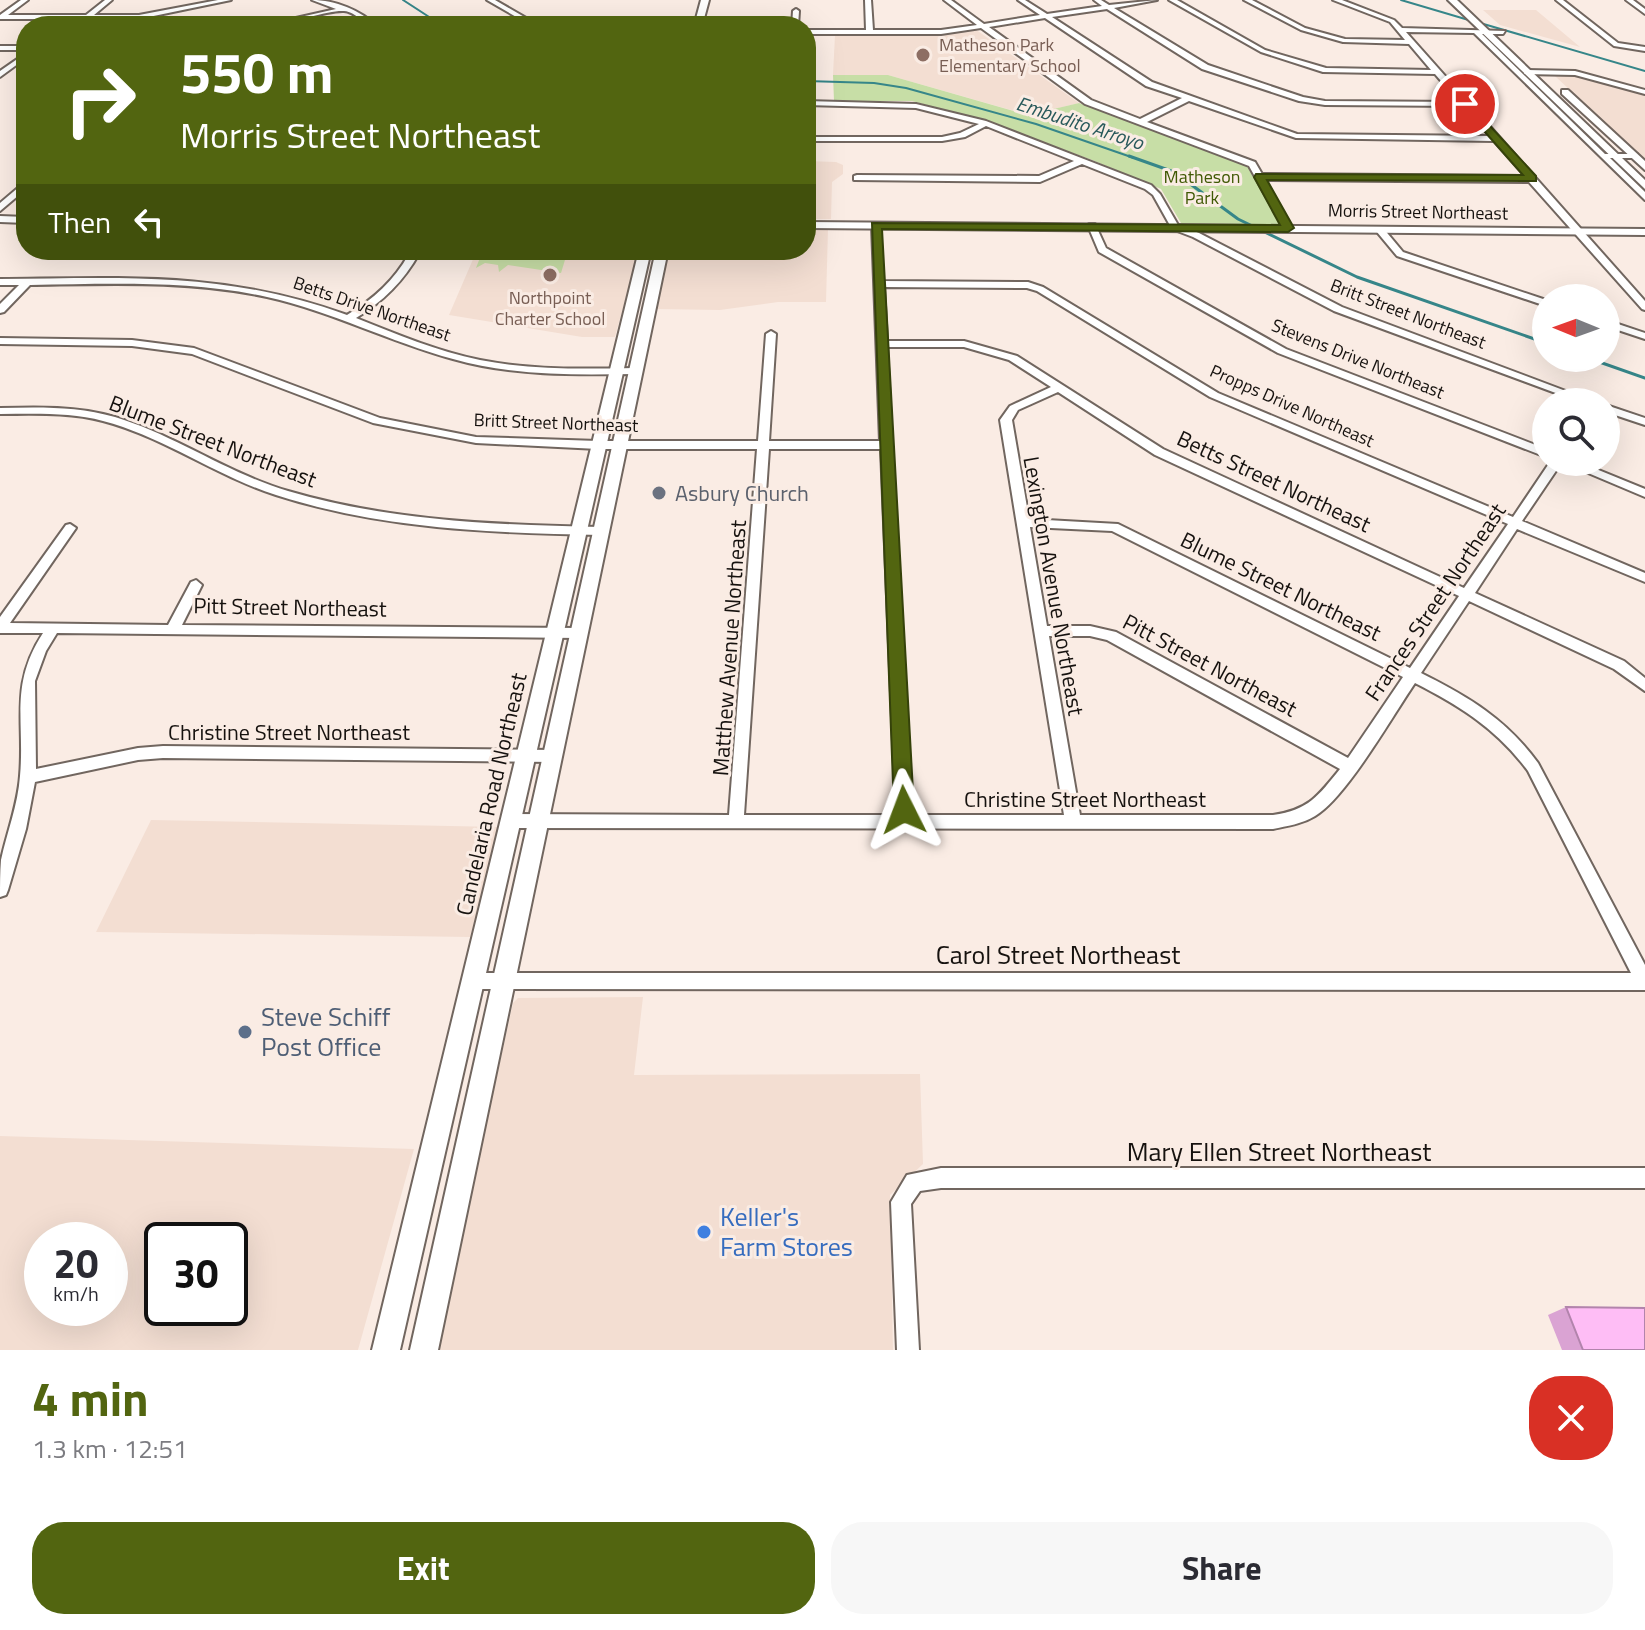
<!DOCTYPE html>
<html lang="en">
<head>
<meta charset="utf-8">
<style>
  :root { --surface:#fff; --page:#f7f7f7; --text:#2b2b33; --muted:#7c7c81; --accent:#526510 }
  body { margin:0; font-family:"Titillium Web",sans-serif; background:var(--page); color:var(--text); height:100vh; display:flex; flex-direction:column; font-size:30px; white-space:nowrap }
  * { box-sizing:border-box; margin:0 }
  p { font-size:26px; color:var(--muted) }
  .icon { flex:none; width:44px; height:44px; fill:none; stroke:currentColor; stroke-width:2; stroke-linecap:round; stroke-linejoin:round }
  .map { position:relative; height:1350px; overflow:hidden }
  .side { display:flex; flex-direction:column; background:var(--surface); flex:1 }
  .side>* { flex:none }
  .top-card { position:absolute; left:16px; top:16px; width:800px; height:244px; border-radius:32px; box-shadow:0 8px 32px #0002; background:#526510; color:#fff; overflow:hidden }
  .needle { width:52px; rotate:271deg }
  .tools { position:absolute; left:1532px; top:284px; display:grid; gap:16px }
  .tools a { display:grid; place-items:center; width:88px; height:88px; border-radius:50%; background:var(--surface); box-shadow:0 8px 32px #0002; font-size:40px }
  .speed { position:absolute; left:24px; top:1222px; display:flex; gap:16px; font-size:40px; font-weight:700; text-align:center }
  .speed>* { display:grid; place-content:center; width:104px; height:104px; border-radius:50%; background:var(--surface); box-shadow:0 8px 32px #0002; line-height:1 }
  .speed small { font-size:20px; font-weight:400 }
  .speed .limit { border:4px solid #111; border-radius:12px; background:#fff; color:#111 }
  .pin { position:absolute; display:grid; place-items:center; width:68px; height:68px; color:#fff; margin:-34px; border:4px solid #fff; border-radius:50%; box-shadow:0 2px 8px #0007 }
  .me { position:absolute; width:88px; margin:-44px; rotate:357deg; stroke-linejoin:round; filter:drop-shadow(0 0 6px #0008) }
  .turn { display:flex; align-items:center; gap:28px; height:168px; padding:0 32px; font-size:36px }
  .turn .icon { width:104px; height:104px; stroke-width:2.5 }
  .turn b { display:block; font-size:56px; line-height:68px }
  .then { display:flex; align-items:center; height:76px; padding:0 32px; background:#0003; gap:16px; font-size:30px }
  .round { display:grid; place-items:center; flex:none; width:84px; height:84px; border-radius:32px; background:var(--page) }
  .head { display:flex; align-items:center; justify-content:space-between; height:136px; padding:0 32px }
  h1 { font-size:48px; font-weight:700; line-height:60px; color:var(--accent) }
  .action { display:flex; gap:16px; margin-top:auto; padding:16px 32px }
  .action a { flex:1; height:92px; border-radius:32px; background:var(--accent); color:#fff; font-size:32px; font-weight:700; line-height:92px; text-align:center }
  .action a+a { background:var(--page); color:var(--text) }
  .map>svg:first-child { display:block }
</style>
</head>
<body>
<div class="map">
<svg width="1645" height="1350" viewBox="0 0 1645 1350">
  <rect width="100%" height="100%" fill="#faece4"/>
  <path fill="#f3ded2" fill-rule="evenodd" d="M1483,10H1536L1580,47L1500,25Z
    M975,29L1079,103L1029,115L888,75H833L835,35L938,36Z
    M1555,76H1580L1645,95V161Z
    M806,161L836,162L843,165V174L832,182L831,219H806Z
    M806,229H828L826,302H778L720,310L655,309L668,250H806Z
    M477,250H639L615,337H582L449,315Z
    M151,820L499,827L470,937L96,932Z
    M643,997L634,1075L920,1074L923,1164L890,1195L893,1350H436L513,1003L518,998Z
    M0,1136L414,1149L358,1350H0ZM110,1240V1308H42V1240ZM230,1240V1308H162V1240Z"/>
  <path fill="#c7dea6" d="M833,75H888L1028,115L1079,103L1248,165L1280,225L1181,223L1161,189L1092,160L988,122L912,101H834Z
    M483,250H568L561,273L508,265L499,272L498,265L485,263L476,268Z"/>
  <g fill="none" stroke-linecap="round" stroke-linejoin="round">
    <path stroke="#368689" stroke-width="2" d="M403,0L443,26
      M1401,0L1472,21
      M1480,23L1645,71
      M806,81L874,83L906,88L1036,124L1134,158"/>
    <path stroke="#368689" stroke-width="3" d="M1129,156L1174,172L1238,219L1357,277L1546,343
      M1588,358L1645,378"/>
    <defs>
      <path id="street" d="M21,0H28L8,15H86L105,0H112L94,15H139L218,0H231L139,19H0V15Z
        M312,0C335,0 360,10 377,26C364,26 357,12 344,11C329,10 297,21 281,24L278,22L336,9Z
        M487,0H495L540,26H532Z
        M865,0H871L873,30H941L977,25L944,0H951L984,24L1040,15L1018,0H1025L1047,14L1102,6L1094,0H1101L1109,5L1157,0L1114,8L1208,65L1303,97L1325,101L1459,102L1435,74L1323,72L1261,52L1169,0H1177L1265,50L1326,68L1431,70L1409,44L1343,42L1301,30L1244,0H1252L1305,28L1345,39L1405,40L1390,22L1333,0H1342L1394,20L1402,28L1505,31L1503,34H1482L1605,154H1637V158H1610L1645,192V200L1474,33L1406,32L1645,301V310L1642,309L1529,182L1265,180L1292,228L1285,230L1249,166L1085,104L981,28L941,34H806V30H866ZM1107,9L1202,69L1299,101L1325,105L1463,106L1490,136L1297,134L1152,82L1052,17ZM1045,18L1146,86L1182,98L1140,119L1091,100L989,27ZM1189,101L1296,138L1494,141L1525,176L1262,174L1255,162L1147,122Z
        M1556,0H1563L1618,43L1645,47V51L1614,46Z
        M1626,0H1633L1645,9V14Z
        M796,9L799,11L798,26H792L793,11Z
        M0,46H26V50H0Z
        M26,53V58L0,77V71Z
        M1527,70L1575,71L1645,90V94L1575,75L1524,74Z
        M806,101L916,104L986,121L1151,185L1160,194L1178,225L1199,233L1342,307L1595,402H1580L1334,311L1193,237L1172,229L1153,195L1145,189L1082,164L1040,182L854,180V176L857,175L1039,176L1074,161L986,126L965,137L942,141H806V137H942L960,133L979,124L916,108L806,105Z
        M26,181V189L0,211V203Z
        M876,223L880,226L883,281L1028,282L1043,287L1218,393L1513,517L1550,462H1562L1522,521L1645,573V582L1517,529L1475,593L1624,661L1645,678V691L1614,669L1469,601L1421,673C1469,697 1506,719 1538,763L1645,965V990L472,989L466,987L463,981L466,975L472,973H1631L1528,771C1497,729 1460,706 1415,683C1393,715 1346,798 1315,816C1302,824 1287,826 1273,829L510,828L504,826L502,821L504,816L510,814L729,815L757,449H598L476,443L373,423L192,354L132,346L0,344V338L132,340L194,348L380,418L476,437L598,441H758L766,334L771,331L776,334L769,441H880L872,226ZM884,287L1027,288L1037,291L1210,397L1508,524L1464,588L1163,449L1017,356L964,341H887ZM887,347H964L1009,360L1051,387L1010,406L1000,420L1064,815H911ZM1058,392L1155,455L1459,596L1410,668L1118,524L1029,519L1012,420L1018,410ZM769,449H881L896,815H744ZM1030,527L1112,531L1403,677L1348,758L1116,632L1090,626H1047ZM1049,636H1090L1107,640L1340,769C1318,796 1309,810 1273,815H1080Z
        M1089,224H1095L1106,248L1286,349L1546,449V457L1278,353L1099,252L1088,226Z
        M1377,228H1383L1403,252L1546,300V306L1397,256L1377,232Z
        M411,250H421C405,280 384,301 356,318C396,334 437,351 480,360C531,370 583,369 635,368L640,371L635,374C574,375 512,376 453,359C390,342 331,311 267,297C189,280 109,284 30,285L4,312L0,313V304L19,285H0V279C124,278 227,271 347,315C375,298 396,279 411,250Z
        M1606,320L1645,333V339L1606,326Z
        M1606,405L1645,418V425L1606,412Z
        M0,408C38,407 77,406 115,417C175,435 227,473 288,491C390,521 496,525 601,527L607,531L601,535C492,533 381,529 276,495C216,476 164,437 103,421C70,412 34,414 0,414Z
        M1562,462H1579L1645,489V497Z
        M70,524L76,528L10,623L168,625L191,582L196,580L202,585L182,625L579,628L586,633L579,638L57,633L46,651L35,681L36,769L138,748L163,746L553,750L558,752L560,756L558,760L553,762L163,758L138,760L35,782L26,829L8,890L6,895L0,897C0,885 0,872 1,860C7,832 18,805 20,776C25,721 9,685 43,633H0V617L66,525Z
        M941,1168H1645V1188H941L920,1191L911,1204L919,1350H897L891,1202L907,1175Z"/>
      <path id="secondary" d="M701,0H709L702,26H694Z
        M1448,0H1457L1645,180V189Z
        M1562,90H1568L1645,161V170L1562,94Z
        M0,216L26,217V223L0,222Z
        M806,222L1645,229V235L806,228Z
        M639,250H651L400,1350H372Z
        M656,250H668L438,1350H410Z"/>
    </defs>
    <use href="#street" stroke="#71665f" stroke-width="4"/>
    <use href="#secondary" stroke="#71665f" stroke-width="4"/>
    <use href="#street" fill="#fff" fill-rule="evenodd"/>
    <use href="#secondary" fill="#fff" fill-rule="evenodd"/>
  </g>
  <path fill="#daa3d3" d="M1566,1307L1645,1350H1562L1548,1315Z"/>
  <path fill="#febdf5" stroke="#b284ac" stroke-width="2" d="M1566,1307L1645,1308V1350H1583Z"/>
  <path fill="#526510" stroke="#35420a" stroke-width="2" d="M1462,102H1468L1536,176V181L1267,180L1294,228L1288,232L882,229L914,810L911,816L904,818L897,816L894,810L872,223L1280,225L1254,177L1256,174L1523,175L1462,106Z"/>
  <g fill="#8d6e63" stroke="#faece4" stroke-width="3">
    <circle cx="923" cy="55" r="8"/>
    <circle cx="550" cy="275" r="8"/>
  </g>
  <circle fill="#6b7280" stroke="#faece4" stroke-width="3" cx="659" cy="493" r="8"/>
  <circle fill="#5c6f8a" stroke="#faece4" stroke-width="3" cx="245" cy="1032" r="8"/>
  <circle fill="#3f7fe0" stroke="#faece4" stroke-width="3" cx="704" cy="1232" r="8"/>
  <g text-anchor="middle" stroke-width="6" stroke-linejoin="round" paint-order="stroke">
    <g font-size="18" fill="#785e54" stroke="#faece4" text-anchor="start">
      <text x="939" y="51">Matheson Park<tspan x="939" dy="21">Elementary School</tspan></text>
      <text x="550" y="304" text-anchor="middle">Northpoint<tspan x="550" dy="21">Charter School</tspan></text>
    </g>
    <g font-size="18" fill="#405905" stroke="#faece4">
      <text x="1202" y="183">Matheson<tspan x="1202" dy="21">Park</tspan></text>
    </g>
    <g font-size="18" fill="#16120f" stroke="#faece4">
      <text transform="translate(1418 212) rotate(1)" y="6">Morris Street Northeast</text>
      <text transform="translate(372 309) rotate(19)" y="6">Betts Drive Northeast</text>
      <text transform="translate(1408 314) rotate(21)" y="6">Britt Street Northeast</text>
      <text transform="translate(1358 359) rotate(22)" y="6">Stevens Drive Northeast</text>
      <text transform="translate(1292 406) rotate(24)" y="6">Propps Drive Northeast</text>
      <text transform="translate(556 423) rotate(2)" y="6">Britt Street Northeast</text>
    </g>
    <g font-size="20" font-style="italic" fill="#28595b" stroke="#faece4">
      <text transform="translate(1080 123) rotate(18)" y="7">Embudito Arroyo</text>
    </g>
    <g font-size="22" fill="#16120f" stroke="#faece4">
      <text transform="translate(213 441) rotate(21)" y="8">Blume Street Northeast</text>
      <text transform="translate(1274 481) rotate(25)" y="8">Betts Street Northeast</text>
      <text transform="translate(1054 586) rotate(80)" y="8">Lexington Avenue Northeast</text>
      <text transform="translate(1281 586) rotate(26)" y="8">Blume Street Northeast</text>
      <text transform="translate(1435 602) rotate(-56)" y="8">Frances Street Northeast</text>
      <text transform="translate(290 607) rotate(1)" y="8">Pitt Street Northeast</text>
      <text transform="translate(729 648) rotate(-86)" y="8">Matthew Avenue Northeast</text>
      <text transform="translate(1210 665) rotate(28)" y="8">Pitt Street Northeast</text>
      <text x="289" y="740">Christine Street Northeast</text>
      <text transform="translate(491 794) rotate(-77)" y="8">Candelaria Road Northeast</text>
      <text x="1085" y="807">Christine Street Northeast</text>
    </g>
    <g font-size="22" fill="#5b616d" stroke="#faece4" text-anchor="start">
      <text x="675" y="501">Asbury Church</text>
    </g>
    <g font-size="26" fill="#16120f" stroke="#faece4">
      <text x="1058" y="964">Carol Street Northeast</text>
      <text x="1279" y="1161">Mary Ellen Street Northeast</text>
    </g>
    <g font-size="26" fill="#4e5e75" stroke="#faece4" text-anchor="start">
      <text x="261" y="1026">Steve Schiff<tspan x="261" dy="30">Post Office</tspan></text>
    </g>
    <g font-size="26" fill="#366cbe" stroke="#faece4" text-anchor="start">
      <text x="720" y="1226">Keller's<tspan x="720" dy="30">Farm Stores</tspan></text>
    </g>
  </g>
</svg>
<div class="tools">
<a><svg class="needle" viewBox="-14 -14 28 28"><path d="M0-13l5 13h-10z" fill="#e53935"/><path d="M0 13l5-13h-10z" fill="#7c7c81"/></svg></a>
<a><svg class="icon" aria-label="search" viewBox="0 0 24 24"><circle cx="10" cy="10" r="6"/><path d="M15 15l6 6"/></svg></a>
</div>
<div class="speed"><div>20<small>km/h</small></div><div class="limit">30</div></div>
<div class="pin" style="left:1465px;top:104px;background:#d93025"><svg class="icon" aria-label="arrive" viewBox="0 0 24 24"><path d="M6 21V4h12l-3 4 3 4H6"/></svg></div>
<svg class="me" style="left:904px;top:810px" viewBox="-20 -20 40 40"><path d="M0-17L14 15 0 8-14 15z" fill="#526510" stroke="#fff" stroke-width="4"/></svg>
<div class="top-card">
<div class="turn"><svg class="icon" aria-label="right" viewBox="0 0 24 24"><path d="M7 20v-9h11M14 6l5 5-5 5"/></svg><div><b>550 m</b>Morris Street Northeast</div></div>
<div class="then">Then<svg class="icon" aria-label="left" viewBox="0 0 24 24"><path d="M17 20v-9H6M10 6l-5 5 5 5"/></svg></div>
</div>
</div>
<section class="side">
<div class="head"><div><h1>4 min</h1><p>1.3 km · 12:51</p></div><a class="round" style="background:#d93025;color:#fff"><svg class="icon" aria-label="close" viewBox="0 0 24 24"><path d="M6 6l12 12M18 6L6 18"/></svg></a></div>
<div class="action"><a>Exit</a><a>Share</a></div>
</section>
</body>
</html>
